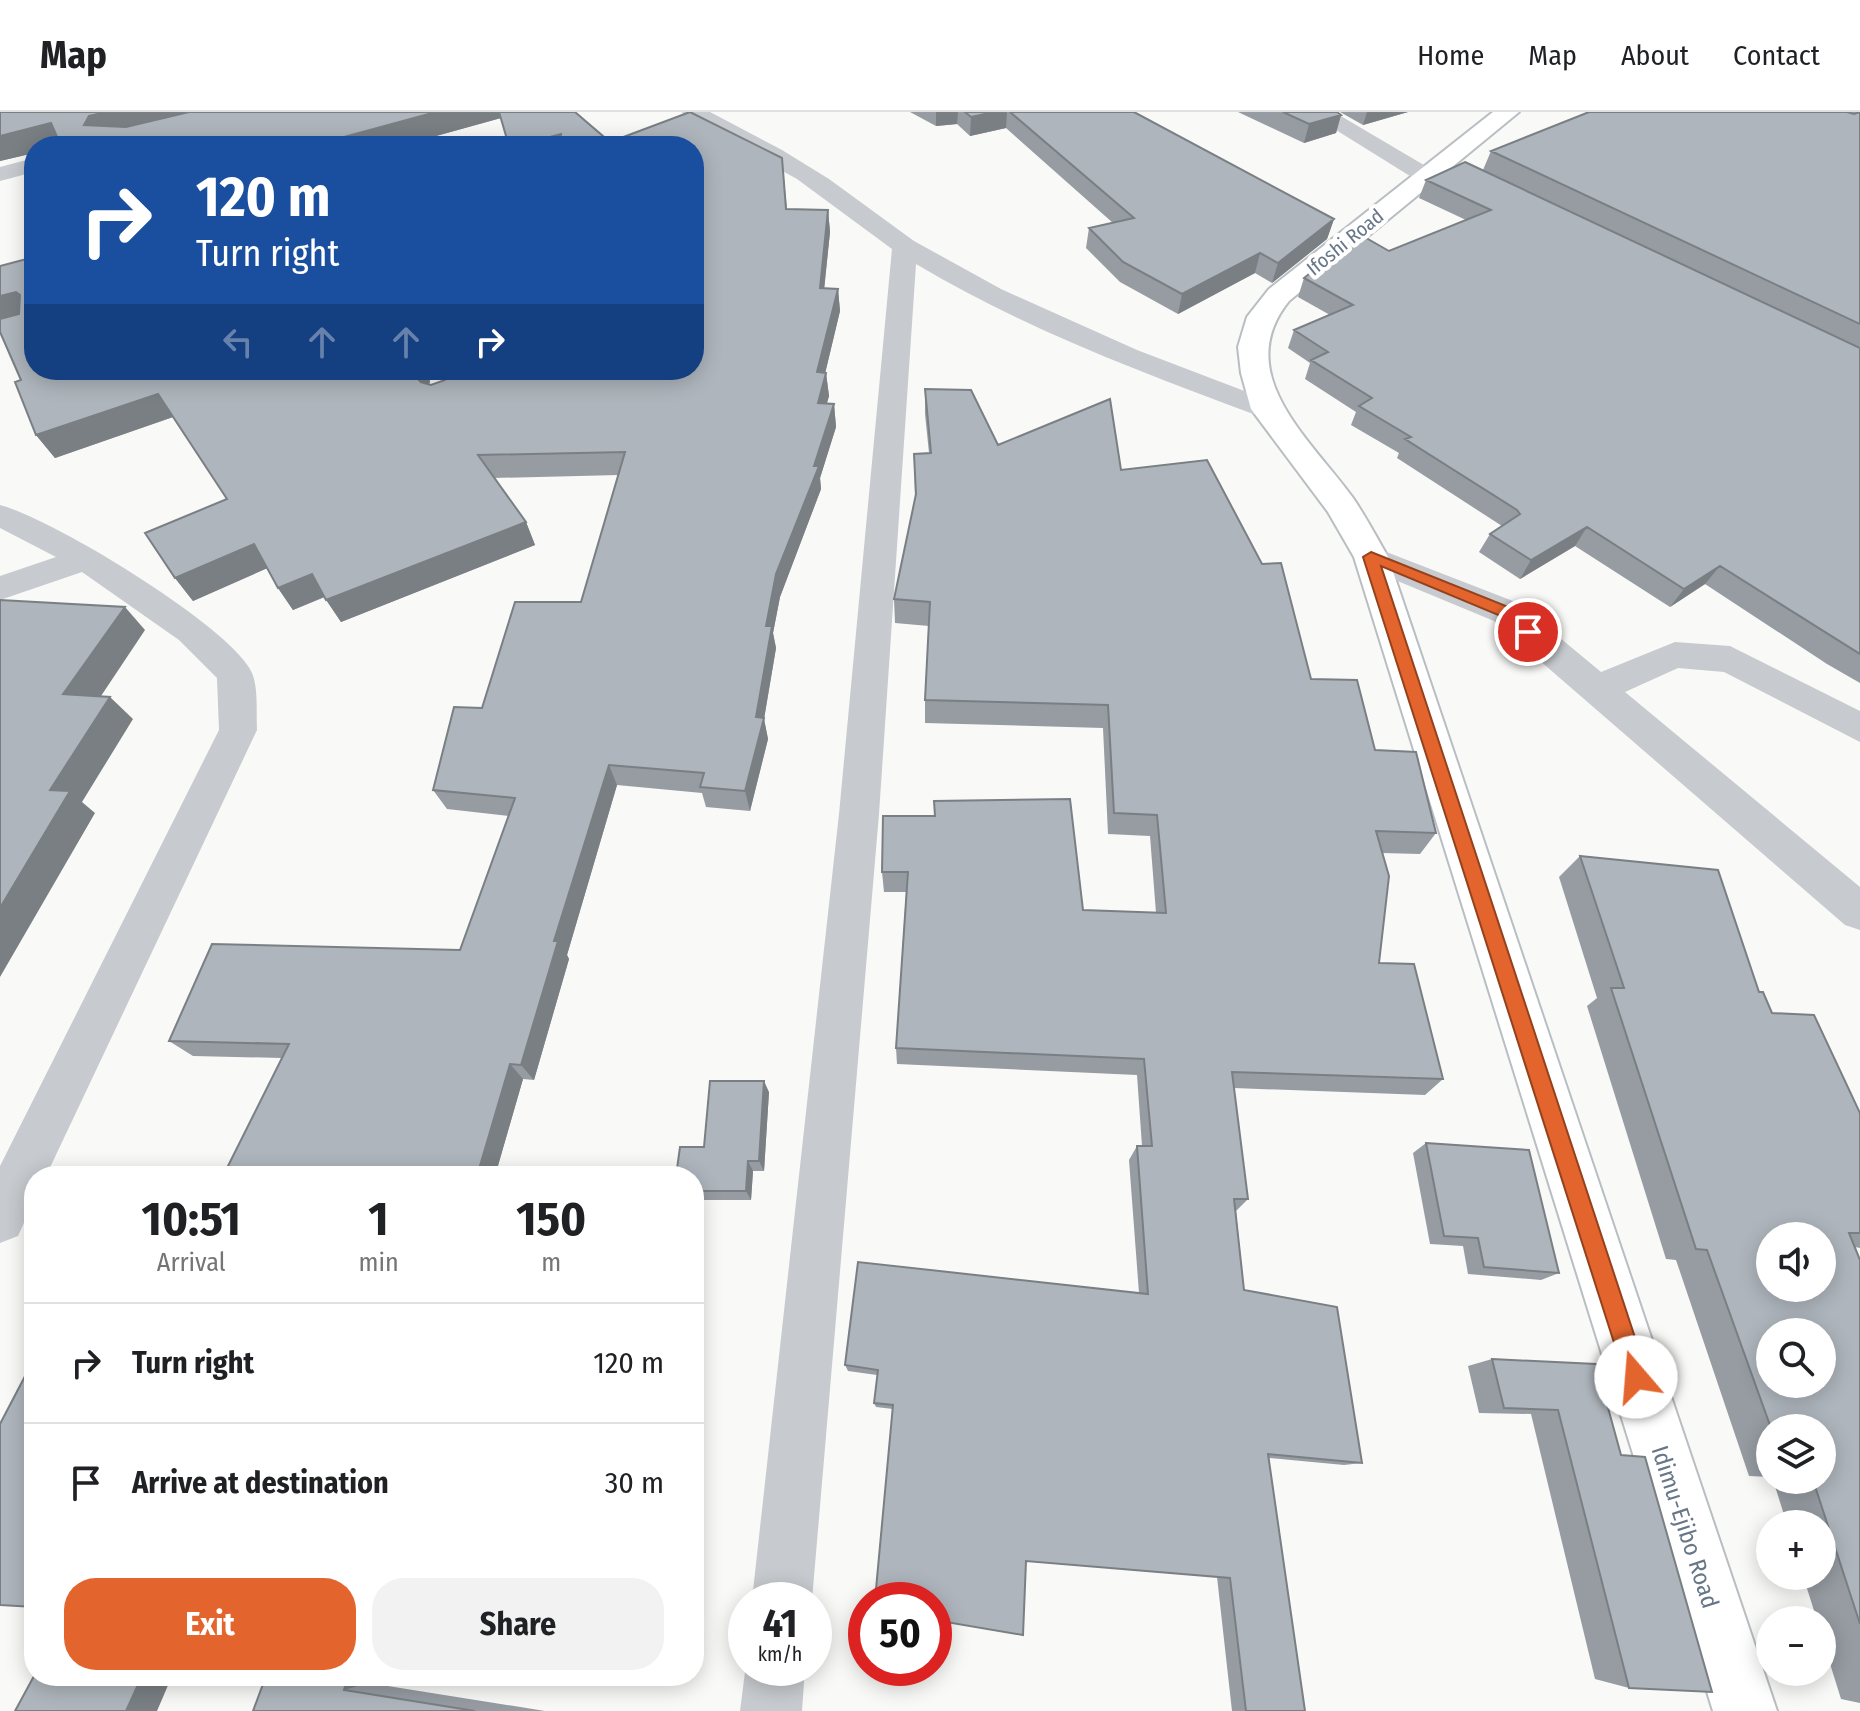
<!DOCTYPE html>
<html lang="en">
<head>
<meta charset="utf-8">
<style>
  :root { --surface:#fff; --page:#f2f2f2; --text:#202124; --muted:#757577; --line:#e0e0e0; --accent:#e3652d }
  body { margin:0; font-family:"Fira Sans Condensed",sans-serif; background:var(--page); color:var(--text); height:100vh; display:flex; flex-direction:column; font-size:30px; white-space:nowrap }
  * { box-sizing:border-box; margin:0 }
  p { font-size:26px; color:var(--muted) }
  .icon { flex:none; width:44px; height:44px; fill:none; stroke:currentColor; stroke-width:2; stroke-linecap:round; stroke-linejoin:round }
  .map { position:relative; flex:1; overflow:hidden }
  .panel { position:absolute; left:24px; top:1054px; width:680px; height:520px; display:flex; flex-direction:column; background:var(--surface); border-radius:32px; box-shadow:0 4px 20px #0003 }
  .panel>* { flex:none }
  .hud { position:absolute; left:24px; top:24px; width:680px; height:244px; border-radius:32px; box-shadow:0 4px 20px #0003; background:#1a4fa0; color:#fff; overflow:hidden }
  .buttons { position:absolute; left:1756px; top:1110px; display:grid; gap:16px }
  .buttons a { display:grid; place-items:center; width:80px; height:80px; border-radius:50%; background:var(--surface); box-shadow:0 4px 20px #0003; font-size:40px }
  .speed { position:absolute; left:728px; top:1470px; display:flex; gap:16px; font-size:40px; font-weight:700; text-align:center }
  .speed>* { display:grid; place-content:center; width:104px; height:104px; border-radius:50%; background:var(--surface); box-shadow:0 4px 20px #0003; line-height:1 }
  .speed small { font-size:20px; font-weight:400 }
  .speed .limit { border:12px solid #d22; background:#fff; color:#111 }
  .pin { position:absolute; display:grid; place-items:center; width:68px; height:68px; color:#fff; margin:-34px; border:4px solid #fff; border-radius:50%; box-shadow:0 2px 8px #0007 }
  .me { position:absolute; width:88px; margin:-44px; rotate:342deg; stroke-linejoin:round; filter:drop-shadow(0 0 6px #0008) }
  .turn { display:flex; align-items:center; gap:28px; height:168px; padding:0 40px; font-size:36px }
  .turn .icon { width:104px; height:104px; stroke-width:2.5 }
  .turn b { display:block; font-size:56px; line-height:68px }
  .lanes { display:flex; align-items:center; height:76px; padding:0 40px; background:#0003; justify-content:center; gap:40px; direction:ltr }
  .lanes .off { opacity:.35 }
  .eta { display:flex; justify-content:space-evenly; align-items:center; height:136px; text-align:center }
  .eta b { font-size:48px; font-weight:700; line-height:56px }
  .button { display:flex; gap:16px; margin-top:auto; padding:16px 40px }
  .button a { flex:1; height:92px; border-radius:32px; background:var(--accent); color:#fff; font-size:32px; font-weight:700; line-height:92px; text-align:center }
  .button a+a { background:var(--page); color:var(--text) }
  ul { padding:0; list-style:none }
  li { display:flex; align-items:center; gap:24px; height:120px; padding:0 40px; border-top:2px solid var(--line) }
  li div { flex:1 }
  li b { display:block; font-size:30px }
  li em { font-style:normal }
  header { display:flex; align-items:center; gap:48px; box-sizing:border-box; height:112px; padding:0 40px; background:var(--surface); border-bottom:2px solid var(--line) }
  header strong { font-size:38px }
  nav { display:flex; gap:44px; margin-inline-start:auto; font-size:28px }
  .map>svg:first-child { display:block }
</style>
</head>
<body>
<header>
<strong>Map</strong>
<nav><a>Home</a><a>Map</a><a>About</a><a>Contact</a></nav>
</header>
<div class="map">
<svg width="1860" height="1599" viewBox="0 0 1860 1599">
  <rect width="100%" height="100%" fill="#f9f9f7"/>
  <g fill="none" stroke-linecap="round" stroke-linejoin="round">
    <defs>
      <path id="secondary" d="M1493,0H1519L1289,189C1230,262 1312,329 1353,386C1366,405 1377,426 1388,445L1777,1599H1713L1354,445L1328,400L1251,297L1241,261L1238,235L1247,205L1269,177Z"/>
    </defs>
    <use href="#secondary" stroke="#b9bec3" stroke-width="4"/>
    <path fill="#c7cace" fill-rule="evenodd" d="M682,0H710L782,38L829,67L914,129L1001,177L1137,238L1276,291L1281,297L1276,303L1266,306L1256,303C1140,260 1023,216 916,152L879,702L812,1488H752L839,702L892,137L797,67L685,5Z
      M1307,0H1334L1434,59L1438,64L1434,69H1418Z
      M34,46V60L0,69V55Z
      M0,393C53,407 224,511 250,557C259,572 256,600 257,618L46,1064H34V1089L18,1124L0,1131V1054L219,618L217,566L179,528L82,460L0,488V464L56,445L0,416Z
      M1371,434L1518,491L1601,560L1675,530L1730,534L1860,599V630L1724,560L1678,556L1625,580L1860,775V818L1845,813L1494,509L1359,453L1354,445L1359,437Z
      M746,1552V1556H805L802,1599H740Z"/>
    <use href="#secondary" fill="#fff" fill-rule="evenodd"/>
  </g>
  <path fill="#969ca2" d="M0,0H575L610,30L690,0L782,46L787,97L828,98L830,120L824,176L838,177L840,199L825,261H826L829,284L826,292H834L836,315L820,366L821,377L780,485L773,521L776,536L764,607L768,627L750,699L706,695L702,681L617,673L567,843L569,847L534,968L523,967L495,1064H223L282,946L193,944L169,929L212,832L460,838L509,704L447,697L433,678L454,595L482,596L515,490H581L619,363L494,366L526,410L535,433L341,510L325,485L293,498L278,476L267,456L193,489L175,466L145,421L227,387L173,305L55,346L36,323L15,270L21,268L0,220V154L34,145V258H425L430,269L429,272L431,273L445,268L450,258H694V34H509L501,6L400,34H34V41L0,49Z
    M910,0H1134L1334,107L1327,127L1272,171L1255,161L1178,202L1120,170L1086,136L1089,116L1113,111L1006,16L970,24L957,12L936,14Z
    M1238,0H1337L1341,3L1336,21L1304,31Z
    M1340,0H1408L1363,13Z
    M1589,0H1860V571L1827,552L1705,472L1670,495L1575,434L1520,467L1479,440L1490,422L1502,414L1397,346L1399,341L1351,313L1356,300L1305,267L1310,251L1288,236L1294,218L1330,203L1298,185L1304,166L1389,139L1466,108L1419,86L1426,68L1628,127L1483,58L1491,39Z
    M925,277L998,333L1121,358L1375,638L1436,721L1420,742L1382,741L1379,851L1443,967L1425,983L1234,976L1248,1087L1236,1099L1244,1178L1362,1351L1344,1353L1269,1346L1305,1599H1232L1217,1465L893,1297L876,1295L874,1291L877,1263L848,1259L845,1253L1139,1181L1129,1048L1137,1034H1142L1137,963L897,952L896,936L906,780H884L882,760L883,704L1083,798L1156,801L1150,724L1108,722L1103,616L925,611V588L929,514L895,511L894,487L915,386L914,342L929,341L925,302Z
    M1580,744L1759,880L1772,901L1860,1001V1136L1855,1135L1860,1148V1591L1841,1587L1822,1526V1508H1817L1803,1464H1822V1412H1787L1773,1368H1822L1770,1316V1365L1749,1364L1676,1148L1666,1147L1587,894L1597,886L1559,765Z
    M769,980L764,1059H753L751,1088H694V1064L704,1035Z
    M1426,1031L1559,1161L1541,1168L1468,1162L1463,1134L1430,1132L1413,1041Z
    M1492,1247L1621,1343L1629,1576L1595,1567L1531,1302L1479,1301L1468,1254Z
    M369,1571L545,1599H253Z"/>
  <path fill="#7a7f84" d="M107,0H208L102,26L84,13L89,4Z
    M436,0H499L501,6L400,34H311Z
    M936,0H958L957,12L936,14Z
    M994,0H1007L1006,16L970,24L971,5Z
    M1367,0H1408L1363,13Z
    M1341,3L1336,21L1304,31L1309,12Z
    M51,11L61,34H34V41L0,49V24Z
    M561,22L565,34H515Z
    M828,98L830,120L822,199L820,176Z
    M1334,107L1327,127L1272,171L1278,151Z
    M1260,141L1255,161L1178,202L1182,182Z
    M838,177L840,199L820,283L817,260Z
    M16,180L33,203L4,211L0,206V184Z
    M416,258H425L430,269L425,286L414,263Z
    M826,261L829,284L821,314L818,291Z
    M158,282L173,305L55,346L36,323Z
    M834,292L836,315L820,366L821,377L780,485L773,521L776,536L764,607L768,627L750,699L745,679L756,605L766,514L776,462Z
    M526,410L535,433L341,510L326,488Z
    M1587,415L1575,434L1520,467L1531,448Z
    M254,432L270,455L193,489L175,466Z
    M1720,454L1705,472L1670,495L1684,477Z
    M312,462L326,484L293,498L278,476Z
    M125,495L145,518L87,605L63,582Z
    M110,585L133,607L82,690L95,701L0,865V796L50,678Z
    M609,653L617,673L567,843L569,847L534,968L521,953L554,829Z
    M510,952L523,967L495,1064H477Z
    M764,969L769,980L764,1059L759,1049Z
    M748,1049L753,1059L751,1088L746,1079Z
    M142,1564H172L157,1599H126Z
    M348,1564H370L369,1571L344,1578Z"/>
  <path fill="#aeb5bc" stroke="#7a7f84" stroke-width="2" fill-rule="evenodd" d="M0,0H107L89,4L84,13L126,15L189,0H436L311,34H61L51,11L0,24Z
    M499,0H575L610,30L690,0L782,46L786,97L828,98L820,176L838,177L817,260L826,261L818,291L834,292L814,354H819L776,462L766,514H772L756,605L764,606L745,679L700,675L704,661L609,653L554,829H558L521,953L510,952L477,1064H223L289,932L169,929L212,832L460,838L515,686L433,678L454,595L482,596L515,490H581L625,340L478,343L526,410L326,488L312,462L278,476L254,432L175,466L145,421L227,387L158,282L36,323L15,270L21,268L0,220V207L19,202L20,183L16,180L0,184V154L34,145V258H416L414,263L421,270L431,273L445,268L450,258H694V34H559L561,22L515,34H509Z
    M965,0H994L971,5Z
    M1010,0H1134L1334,107L1278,151L1260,141L1182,182L1123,150L1089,116L1134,106Z
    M1283,0H1337L1341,3L1309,12Z
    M1589,0H1847L1854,2L1860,0V212L1491,39Z
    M1465,50L1860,236V542L1720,454L1684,477L1587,415L1531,448L1490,422L1520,402L1517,398L1405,327L1411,325L1359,294L1372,286L1311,248L1328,240L1294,218L1353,193L1304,166L1359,122L1389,139L1491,98L1426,68Z
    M925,277L971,278L998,333L1110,287L1121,358L1207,348L1262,452L1281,451L1311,567L1357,568L1375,638L1416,640L1436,721L1376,719L1389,764L1379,851L1414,852L1443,967L1232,960L1248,1087H1234L1244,1178L1337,1195L1362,1351L1268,1342L1305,1599H1246L1230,1466L1026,1449L1023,1523L934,1508V1488H875L893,1293L874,1291L878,1258L845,1253L858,1150L1148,1182L1137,1034H1152L1144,947L896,936L908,760H882L883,704H935L934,689L1070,687L1083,798L1166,801L1157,703L1114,701L1108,593L925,588L930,490L894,487L916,382L914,342L931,341Z
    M0,488L125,495L63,582L110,585L50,678L70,679L0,796Z
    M1580,744L1718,758L1759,880H1763L1772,901L1814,903L1860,1001V1121H1849L1860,1148V1512L1813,1368H1822V1316H1771L1707,1138L1696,1137L1611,876H1624ZM1770,1124H1822V1176H1770ZM1770,1220H1822V1272H1770Z
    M710,969H764L759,1049H748L746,1079H694V1064H676L680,1035H704Z
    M1426,1031L1529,1038L1559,1161L1484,1155L1478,1126L1444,1124Z
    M34,1247V1495L0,1493V1312Z
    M1492,1247L1596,1252L1621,1343L1645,1345L1712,1580L1629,1576L1558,1298L1504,1296Z
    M34,1564H142L126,1599H15Z
    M266,1564H348L344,1578L475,1599H253Z"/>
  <path fill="#e3652d" stroke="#94421d" stroke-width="2" d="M1371,440L1511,496L1536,520L1528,525L1501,504L1381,454L1648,1265L1645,1273L1636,1276L1628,1273L1625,1265L1363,445Z"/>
  <g text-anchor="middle" stroke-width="8" stroke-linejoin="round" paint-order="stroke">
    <g font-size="20" fill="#687788" stroke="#fff">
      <text transform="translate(1345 130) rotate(-39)" y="7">Ifoshi Road</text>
    </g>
    <g font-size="24" fill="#687788" stroke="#fff">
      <text transform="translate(1685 1415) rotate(72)" y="8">Idimu-Ejibo Road</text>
    </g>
  </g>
</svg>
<div class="buttons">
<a><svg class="icon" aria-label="sound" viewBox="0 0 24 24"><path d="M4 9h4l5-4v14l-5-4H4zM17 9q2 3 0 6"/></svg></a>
<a><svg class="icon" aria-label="search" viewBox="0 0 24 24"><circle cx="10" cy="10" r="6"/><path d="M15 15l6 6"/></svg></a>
<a><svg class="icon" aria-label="layers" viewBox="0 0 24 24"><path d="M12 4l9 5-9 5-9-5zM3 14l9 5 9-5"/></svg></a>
<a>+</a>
<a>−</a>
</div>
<div class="speed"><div>41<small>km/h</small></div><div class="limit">50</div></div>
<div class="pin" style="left:1528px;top:520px;background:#d93025"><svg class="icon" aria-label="arrive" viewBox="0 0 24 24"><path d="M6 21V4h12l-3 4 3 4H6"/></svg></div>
<svg class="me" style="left:1636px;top:1265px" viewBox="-20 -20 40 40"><circle r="19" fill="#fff"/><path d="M0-13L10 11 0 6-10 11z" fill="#e3652d"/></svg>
<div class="hud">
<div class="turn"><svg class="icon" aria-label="right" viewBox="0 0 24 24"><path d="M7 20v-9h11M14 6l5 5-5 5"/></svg><div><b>120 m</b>Turn right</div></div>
<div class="lanes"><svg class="icon off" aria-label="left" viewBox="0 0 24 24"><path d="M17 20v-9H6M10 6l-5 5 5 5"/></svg><svg class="icon off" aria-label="ahead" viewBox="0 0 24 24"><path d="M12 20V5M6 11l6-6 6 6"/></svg><svg class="icon off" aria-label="ahead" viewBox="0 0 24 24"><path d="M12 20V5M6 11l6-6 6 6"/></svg><svg class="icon" aria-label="right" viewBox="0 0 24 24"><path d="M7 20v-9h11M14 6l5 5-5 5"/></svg></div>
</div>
<section class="panel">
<div class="eta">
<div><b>10:51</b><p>Arrival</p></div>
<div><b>1</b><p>min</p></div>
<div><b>150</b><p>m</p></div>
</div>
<ul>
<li><svg class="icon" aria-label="right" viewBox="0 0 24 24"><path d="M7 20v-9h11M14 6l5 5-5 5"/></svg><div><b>Turn right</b></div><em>120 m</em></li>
<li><svg class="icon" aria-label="arrive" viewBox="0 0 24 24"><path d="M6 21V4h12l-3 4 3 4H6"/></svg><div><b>Arrive at destination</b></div><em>30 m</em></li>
</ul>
<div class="button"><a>Exit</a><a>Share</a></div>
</section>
</div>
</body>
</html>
